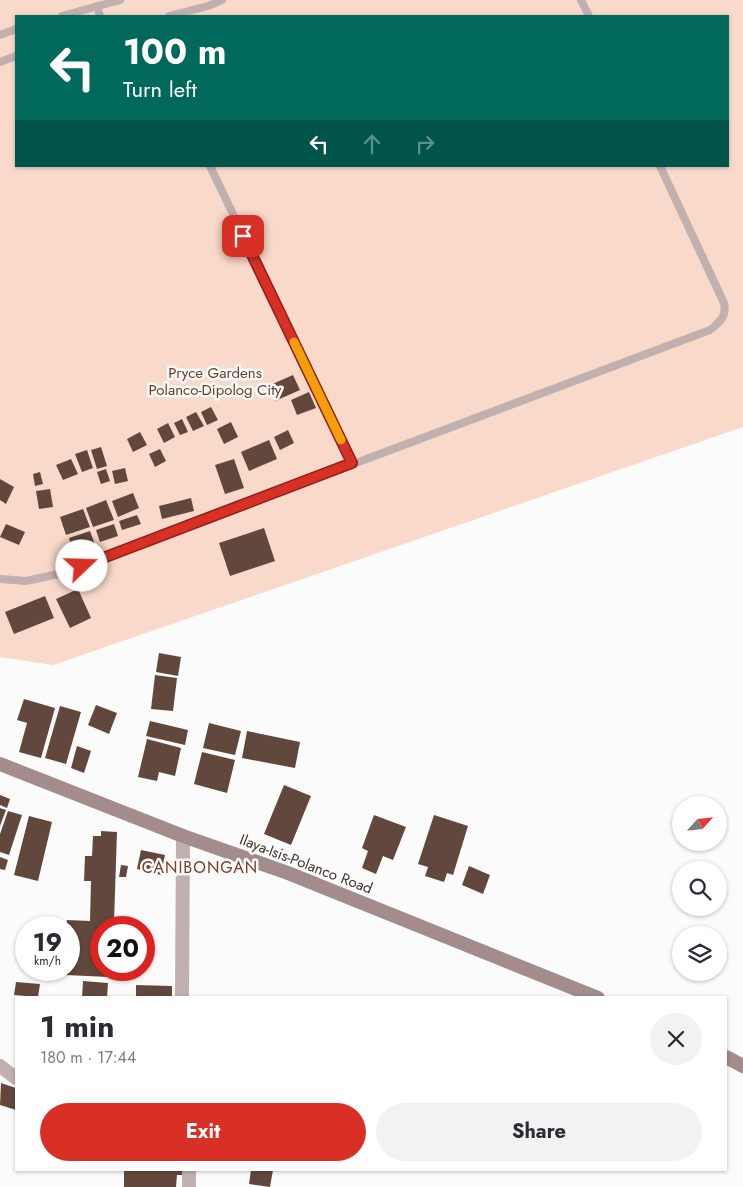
<!DOCTYPE html>
<html lang="en">
<head>
<meta charset="utf-8">
<style>
  :root { --surface:#fff; --page:#f2f2f3; --text:#2b2b33; --muted:#7c7c81; --accent:#d93025 }
  body { margin:0; font-family:Jost,sans-serif; background:var(--page); color:var(--text); height:100vh; display:flex; flex-direction:column; font-size:19px; white-space:nowrap }
  * { box-sizing:border-box; margin:0 }
  p { font-size:16px; color:var(--muted) }
  .icon { flex:none; width:28px; height:28px; fill:none; stroke:currentColor; stroke-width:2; stroke-linecap:round; stroke-linejoin:round }
  .map { position:relative; flex:1; overflow:hidden }
  .details { position:absolute; left:15px; top:996px; width:712px; height:175px; display:flex; flex-direction:column; background:var(--surface); border-radius:0px; box-shadow:0 1px 4px #0004 }
  .details>* { flex:none }
  .hud { position:absolute; left:15px; top:15px; width:714px; height:152px; border-radius:0px; box-shadow:0 1px 4px #0004; background:#00695c; color:#fff; overflow:hidden }
  .needle { width:32px; rotate:63deg }
  .fabs { position:absolute; left:672px; top:796px; display:grid; gap:10px }
  .fabs a { display:grid; place-items:center; width:55px; height:55px; border-radius:50%; background:var(--surface); box-shadow:0 1px 4px #0004; font-size:25px }
  .speed { position:absolute; left:15px; top:916px; display:flex; gap:10px; font-size:25px; font-weight:700; text-align:center }
  .speed>* { display:grid; place-content:center; width:65px; height:65px; border-radius:50%; background:var(--surface); box-shadow:0 1px 4px #0004; line-height:1 }
  .speed small { font-size:12px; font-weight:400 }
  .speed .limit { border:8px solid #d22; background:#fff; color:#111 }
  .pin { position:absolute; display:grid; place-items:center; width:42px; height:42px; color:#fff; margin:-21px; border-radius:10px; box-shadow:0 2px 8px #0006 }
  .me { position:absolute; width:55px; margin:-28px; rotate:69deg; stroke-linejoin:round; filter:drop-shadow(0 0 4px #0008) }
  .turn { display:flex; align-items:center; gap:18px; height:105px; padding:0 25px; font-size:22px }
  .turn .icon { width:65px; height:65px; stroke-width:2.5 }
  .turn b { display:block; font-size:35px; line-height:42px }
  .lanes { display:flex; align-items:center; height:48px; padding:0 25px; background:#0003; justify-content:center; gap:25px; direction:ltr }
  .lanes .off { opacity:.35 }
  .round { display:grid; place-items:center; flex:none; width:52px; height:52px; border-radius:26px; background:var(--page) }
  .overview { display:flex; align-items:center; justify-content:space-between; height:85px; padding:0 25px }
  h1 { font-size:30px; font-weight:700; line-height:38px }
  .cta { display:flex; gap:10px; margin-top:auto; padding:10px 25px }
  .cta a { flex:1; height:58px; border-radius:30px; background:var(--accent); color:#fff; font-size:20px; font-weight:700; line-height:58px; text-align:center }
  .cta a+a { background:var(--page); color:var(--text) }
  .map>svg:first-child { display:block }
</style>
</head>
<body>
<div class="map">
<svg width="743" height="1187" viewBox="0 0 743 1187">
  <rect width="100%" height="100%" fill="#fbfbfb"/>
  <path fill="#f8d9ca" fill-rule="evenodd" d="M0,0H743V427L53,665L0,657ZM16,16H728V166H16Z"/>
  <path fill="#62483c" d="M293,375L300,390L275,401L268,386Z
    M309,392L316,408L297,415L291,400Z
    M211,407L218,420L207,425L201,412Z
    M196,412L204,426L193,431L186,417Z
    M182,419L188,432L180,435L174,423Z
    M231,422L238,437L224,444L217,429Z
    M168,423L175,437L164,443L157,429Z
    M288,430L294,443L280,450L274,437Z
    M140,432L147,445L133,452L127,439Z
    M269,440L277,459L249,471L241,452Z
    M101,447L107,466L97,469L91,450Z
    M160,449L166,461L155,467L149,454Z
    M87,450L93,468L82,472L75,454Z
    M71,459L78,474L63,480L56,465Z
    M234,459L244,488L225,494L215,465Z
    M125,468L128,481L115,484L112,471Z
    M106,469L110,481L101,484L97,472Z
    M40,472L43,484L35,486L33,474Z
    M0,479L14,487L6,504L0,500Z
    M50,489L53,507L39,509L36,491Z
    M133,493L139,508L118,517L112,501Z
    M191,498L194,511L162,519L159,506Z
    M106,500L114,520L93,527L86,508Z
    M83,509L90,527L66,535L60,517Z
    M137,515L141,524L122,530L119,521Z
    M6,524L25,532L19,545L0,537Z
    M114,524L118,536L100,542L96,530Z
    M264,528L275,561L230,576L219,543Z
    M90,531L98,553L76,560L69,538Z
    M78,589L91,618L70,628L56,599Z
    M45,596L54,618L14,634L5,612Z
    M159,653L181,657L178,676L156,672Z
    M155,675L177,678L173,711L151,709Z
    M24,699L55,708L41,758L19,752L27,723L17,720Z
    M96,705L117,713L109,734L88,725Z
    M60,706L81,712L66,764L45,758Z
    M150,721L188,730L185,745L146,736Z
    M209,723L241,731L235,755L203,748Z
    M247,731L300,742L295,768L242,758Z
    M147,739L181,748L175,776L159,772L157,781L138,777Z
    M77,746L91,751L84,773L71,768Z
    M202,752L235,760L227,793L194,784Z
    M284,785L311,796L291,845L264,834Z
    M0,795L10,799L7,808L0,805Z
    M0,808L6,810L0,826Z
    M8,811L22,815L9,855L0,852V834Z
    M374,815L406,827L393,860L383,856L376,874L362,868L368,851L362,848Z
    M434,815L468,826L453,875L447,873L444,882L425,876L428,867L418,864Z
    M29,816L52,822L38,881L14,875Z
    M101,831L117,832L114,922H111V928H101V970H109V977L65,975V970H69V928H66L67,920L90,921L91,881H84L85,856H92L93,836H101Z
    M141,850L165,855L161,875L137,869Z
    M0,857L8,860L5,870L0,869Z
    M121,865L128,866L126,877H119Z
    M469,866L490,875L483,894L462,885Z
    M113,970H130V976H113Z
    M83,981L108,983L107,998H82Z
    M16,982L40,984L38,997L14,995Z
    M136,985L172,986V998H136Z
    M1,1083L16,1088V1110L0,1105Z
    M124,1170H185V1175H177L176,1187H124Z
    M251,1170H273L270,1187L249,1184Z"/>
  <g fill="none" stroke-linecap="round" stroke-linejoin="round">
    <path stroke="#c0b0af" stroke-width="8" d="M581,0L589,16
      M97,6L100,16
      M62,16L120,0
      M169,16L208,6L222,0
      M0,35L16,29
      M0,62L16,56
      M210,166L352,463
      M0,579L26,581L63,573L710,330C720,322 727,316 724,303L660,166"/>
    <path stroke="#c0b0af" stroke-width="14" d="M182,998L183,836
      M0,1066L16,1078
      M189,1170V1187"/>
    <path stroke="#a38c8b" stroke-width="14" d="M0,764L183,836L288,873L598,998
      M726,1057L743,1066"/>
  </g>
  <g fill="none" stroke-linecap="round" stroke-linejoin="round">
    <defs>
      <path id="route" d="M82,566L352,463L243,236"/>
    </defs>
    <use href="#route" stroke="#8d1f18" stroke-width="12"/>
    <use href="#route" stroke="#d93025" stroke-width="9"/>
    <path stroke="#f59e0b" stroke-width="9" d="M294,342L341,440"/>
  </g>
  <g text-anchor="middle" stroke-width="5" stroke-linejoin="round" paint-order="stroke">
    <g font-size="15" fill="#683d25" stroke="#fbfbfb">
      <text x="215" y="378">Pryce Gardens<tspan x="215" dy="17">Polanco-Dipolog City</tspan></text>
    </g>
    <g font-size="15" fill="#40332d" stroke="#fbfbfb">
      <text transform="translate(306 864) rotate(21)" y="5">Ilaya-Isis-Polanco Road</text>
    </g>
    <g font-size="16" letter-spacing="1" fill="#7e3a25" stroke="#fbfbfb">
      <text x="200" y="873">CANIBONGAN</text>
    </g>
  </g>
</svg>
<div class="fabs">
<a><svg class="needle" viewBox="-14 -14 28 28"><path d="M0-13l5 13h-10z" fill="#e53935"/><path d="M0 13l5-13h-10z" fill="#7c7c81"/></svg></a>
<a><svg class="icon" aria-label="search" viewBox="0 0 24 24"><circle cx="10" cy="10" r="6"/><path d="M15 15l6 6"/></svg></a>
<a><svg class="icon" aria-label="layers" viewBox="0 0 24 24"><path d="M12 4l9 5-9 5-9-5zM3 14l9 5 9-5"/></svg></a>
</div>
<div class="speed"><div>19<small>km/h</small></div><div class="limit">20</div></div>
<div class="pin" style="left:243px;top:236px;background:#d93025"><svg class="icon" aria-label="arrive" viewBox="0 0 24 24"><path d="M6 21V4h12l-3 4 3 4H6"/></svg></div>
<svg class="me" style="left:82px;top:566px" viewBox="-20 -20 40 40"><circle r="19" fill="#fff"/><path d="M0-13L10 11 0 6-10 11z" fill="#d93025"/></svg>
<div class="hud">
<div class="turn"><svg class="icon" aria-label="left" viewBox="0 0 24 24"><path d="M17 20v-9H6M10 6l-5 5 5 5"/></svg><div><b>100 m</b>Turn left</div></div>
<div class="lanes"><svg class="icon" aria-label="left" viewBox="0 0 24 24"><path d="M17 20v-9H6M10 6l-5 5 5 5"/></svg><svg class="icon off" aria-label="ahead" viewBox="0 0 24 24"><path d="M12 20V5M6 11l6-6 6 6"/></svg><svg class="icon off" aria-label="right" viewBox="0 0 24 24"><path d="M7 20v-9h11M14 6l5 5-5 5"/></svg></div>
</div>
<section class="details">
<div class="overview"><div><h1>1 min</h1><p>180 m · 17:44</p></div><a class="round"><svg class="icon" aria-label="close" viewBox="0 0 24 24"><path d="M6 6l12 12M18 6L6 18"/></svg></a></div>
<div class="cta"><a>Exit</a><a>Share</a></div>
</section>
</div>
</body>
</html>
